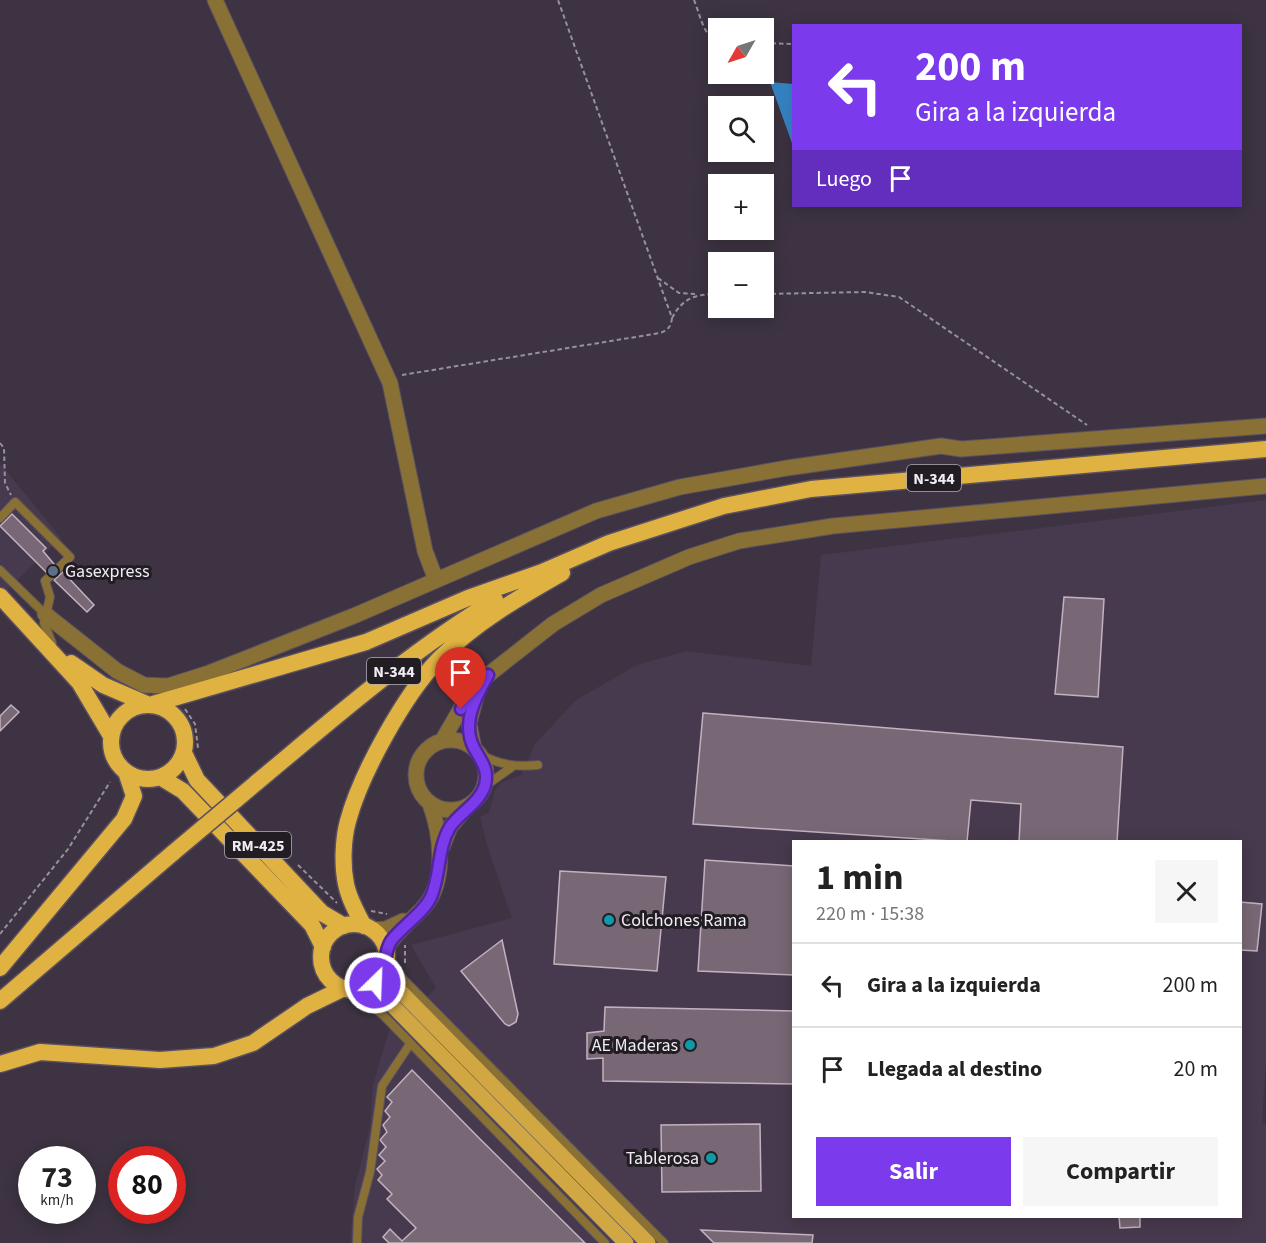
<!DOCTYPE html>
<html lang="es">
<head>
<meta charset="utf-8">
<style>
  :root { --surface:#fff; --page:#f6f6f6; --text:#222; --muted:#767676; --line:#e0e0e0; --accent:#7c3aed }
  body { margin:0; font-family:"Source Sans 3",sans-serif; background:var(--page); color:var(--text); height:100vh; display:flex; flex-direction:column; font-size:22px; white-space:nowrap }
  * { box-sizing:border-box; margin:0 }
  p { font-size:20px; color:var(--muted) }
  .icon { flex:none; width:33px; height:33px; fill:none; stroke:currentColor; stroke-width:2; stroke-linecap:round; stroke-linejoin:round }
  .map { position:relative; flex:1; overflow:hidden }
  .panel { position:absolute; left:792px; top:840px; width:450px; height:378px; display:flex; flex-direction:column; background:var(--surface); border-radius:0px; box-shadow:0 3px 15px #0003 }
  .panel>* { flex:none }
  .guide { position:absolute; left:792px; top:24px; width:450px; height:183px; border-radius:0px; box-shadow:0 3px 15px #0003; background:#7c3aed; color:#fff; overflow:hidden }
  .needle { width:39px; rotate:231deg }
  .tools { position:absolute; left:708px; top:18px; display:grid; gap:12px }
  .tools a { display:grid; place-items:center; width:66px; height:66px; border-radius:0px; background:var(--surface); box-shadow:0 3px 15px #0003; font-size:30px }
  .speed { position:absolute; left:18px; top:1146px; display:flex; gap:12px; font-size:30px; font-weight:700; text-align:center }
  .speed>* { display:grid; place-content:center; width:78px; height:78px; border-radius:50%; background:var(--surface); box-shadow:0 3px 15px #0003; line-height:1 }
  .speed small { font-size:15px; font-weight:400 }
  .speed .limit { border:9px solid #d22; background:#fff; color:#111 }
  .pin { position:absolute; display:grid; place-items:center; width:51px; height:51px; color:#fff; margin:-62px -26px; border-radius:50% 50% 50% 0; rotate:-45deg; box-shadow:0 0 6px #0007 }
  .pin .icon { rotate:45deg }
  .me { position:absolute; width:66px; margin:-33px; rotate:24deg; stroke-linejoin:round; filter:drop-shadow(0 0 4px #0008) }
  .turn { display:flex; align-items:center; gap:21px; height:126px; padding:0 24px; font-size:27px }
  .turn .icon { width:78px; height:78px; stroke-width:2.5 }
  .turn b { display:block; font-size:42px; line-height:51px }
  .then { display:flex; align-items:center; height:57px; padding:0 24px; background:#0003; gap:12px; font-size:22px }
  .round { display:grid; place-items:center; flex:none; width:63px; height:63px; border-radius:0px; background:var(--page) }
  .overview { display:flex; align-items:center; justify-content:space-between; height:102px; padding:0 24px }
  h1 { font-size:36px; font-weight:700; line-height:45px }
  .button { display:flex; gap:12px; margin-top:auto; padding:12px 24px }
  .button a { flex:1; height:69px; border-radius:0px; background:var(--accent); color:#fff; font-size:24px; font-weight:700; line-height:69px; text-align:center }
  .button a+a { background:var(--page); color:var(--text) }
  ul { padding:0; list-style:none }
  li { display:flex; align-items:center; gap:18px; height:84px; padding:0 24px; border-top:2px solid var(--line) }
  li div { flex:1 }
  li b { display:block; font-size:22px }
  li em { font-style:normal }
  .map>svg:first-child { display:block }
</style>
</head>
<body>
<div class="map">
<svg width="1266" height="1243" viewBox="0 0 1266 1243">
  <rect width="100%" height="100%" fill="#3d3342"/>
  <path fill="#483a4e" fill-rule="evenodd" d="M0,463L61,538L6,591L0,585Z
    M1266,500V1061L1262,1123L1266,1124V1243H350L355,1186L370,1127L373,1085L389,1031L436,988L411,945L512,918L487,845L480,817L489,812L495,790L501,783L521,775L535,744L576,700L637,665L686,651L811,666L821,555ZM794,842H1240V1216H794Z"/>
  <path fill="#3786c7" d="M770,82L793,84V146Z"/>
  <path fill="#786875" stroke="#c3b1bf" stroke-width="1.5" d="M12,514L46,548L43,551L54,564L46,572L0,526Z
    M63,572L94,605L87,612L54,580Z
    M1064,597L1104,599L1098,697L1055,694Z
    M11,705L19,712L0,731V716Z
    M703,713L1123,747L1117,842H1019L1021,804L971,800L967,842L693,824Z
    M705,860L794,866V975L698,971Z
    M560,871L666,877L657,971L554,964Z
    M1240,902L1262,904L1257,951L1240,950Z
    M502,940L518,1014L516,1022L509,1026L505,1024L461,971Z
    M605,1007L794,1011V1084L603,1081V1058L587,1059V1033L604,1031Z
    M412,1070L478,1137L585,1243H389L383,1237L390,1229L402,1241L416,1228L387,1199L392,1194L378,1180L382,1175L377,1169L385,1161L379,1155L386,1147L380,1140L387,1132L383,1125L390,1117L385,1111L392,1102L387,1097Z
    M760,1124L761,1191L662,1192L661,1125Z
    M1119,1216H1140V1227L1120,1228Z
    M701,1230L813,1235L812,1243H714Z"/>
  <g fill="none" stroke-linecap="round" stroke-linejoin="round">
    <defs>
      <path id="service" d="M0,518L15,502L70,557L45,581L50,597L44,623L52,643
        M0,570L45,614
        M479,754C500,765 515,767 538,765
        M485,786L512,767
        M387,955L403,979L664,1243
        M353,990L383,1015L605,1243
        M357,1243L358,1217L370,1172L382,1086L410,1044"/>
      <path id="minor" d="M215,0L390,383L425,551L436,580
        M45,614L117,671L144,685L168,686L209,673L356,615L596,511L680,487L787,468L941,446L961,449L1266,426
        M416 775a35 35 0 1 1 70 0a35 35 0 1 1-70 0Z
        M442,741L467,698L488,675L553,624L601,595L689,557L739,541L833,526L1266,486
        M474,749L469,723L476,697
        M442,847L450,827L468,806
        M373,930L386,929L403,921
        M386,948C397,931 411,921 424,907C447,881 441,833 430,804"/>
      <path id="primary" d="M385,968L393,984L648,1243
        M368,987L391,1004L626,1243"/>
      <path id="trunk" d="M0,596L79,682L111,736
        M71,663L103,685L147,704
        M153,704L366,642L468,598L542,572L609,543L724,506L811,489L1266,449
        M111 742a37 37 0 1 1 74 0a37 37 0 1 1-74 0Z
        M184,753L197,780L322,913L344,926
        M160,777L183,791L312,925L323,947
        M256,783C333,719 409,652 495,600
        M321 957a33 33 0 1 1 66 0a33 33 0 1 1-66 0Z
        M364,926C357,913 349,899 346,884C342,865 343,839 348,821C361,773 405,694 439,659C475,623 518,598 562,573
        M0,968L124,819L134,796L126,772
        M0,1001L174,852
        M0,1064L40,1052L160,1060L214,1056L253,1043L307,1006L344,988"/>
    </defs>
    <use href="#service" stroke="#5a505f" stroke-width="10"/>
    <use href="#minor" stroke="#5a505f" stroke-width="17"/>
    <use href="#primary" stroke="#5a505f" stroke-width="17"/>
    <use href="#trunk" stroke="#5a505f" stroke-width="19"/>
    <path stroke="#98909d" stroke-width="2" stroke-dasharray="4.5 3" stroke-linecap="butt" d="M694,0C700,14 703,36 718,42
      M764,43L794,44
      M658,278L679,293L695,294
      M764,294L865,292L899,297L1087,425
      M672,318C683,297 697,294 718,294
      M402,375L660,333C668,330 671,327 672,318L558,0
      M0,443L4,448L5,483L11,495
      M185,709L195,724L198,748
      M298,865L337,903
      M371,911L387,914
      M0,934L68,849L110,782
      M405,963V945"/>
    <use href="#service" stroke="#897035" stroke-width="8"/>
    <use href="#minor" stroke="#897035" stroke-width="15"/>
    <use href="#primary" stroke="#d1a744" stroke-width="15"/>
    <use href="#trunk" stroke="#e0b242" stroke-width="16"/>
    <defs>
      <path id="trunk-bridge" d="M174,852L256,783"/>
    </defs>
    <use href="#trunk-bridge" stroke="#5a505f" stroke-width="19" stroke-linecap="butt"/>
    <use href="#trunk-bridge" stroke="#e0b242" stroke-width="16"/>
  </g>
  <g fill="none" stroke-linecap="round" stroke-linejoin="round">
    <defs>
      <path id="route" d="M375,983C390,967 382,955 391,941C402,926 423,914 431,897C441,874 437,849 450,827C460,812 480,803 485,785C489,769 481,761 474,748C461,722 476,697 488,675L466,698L461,709"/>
    </defs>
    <use href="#route" stroke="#51269a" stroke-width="15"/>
    <use href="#route" stroke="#7c3aed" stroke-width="10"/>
  </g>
  <circle fill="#5c6f8a" stroke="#211d23" stroke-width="2" cx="53" cy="571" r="6"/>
  <g fill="#0f9aa8" stroke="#211d23" stroke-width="2">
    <circle cx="609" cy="920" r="6"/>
    <circle cx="690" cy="1045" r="6"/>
    <circle cx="711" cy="1158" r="6"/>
  </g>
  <g text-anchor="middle" stroke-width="6" stroke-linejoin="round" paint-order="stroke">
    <g fill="#211d23" stroke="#b3adb6" stroke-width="1.5">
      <rect x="907" y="465" width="54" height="26" rx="4.5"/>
      <rect x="367" y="658" width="54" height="26" rx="4.5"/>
      <rect x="225" y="832" width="66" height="26" rx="4.5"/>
    </g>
    <g font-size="16" font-weight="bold" fill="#f1ebf5">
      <text x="934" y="484">N-344</text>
      <text x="394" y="677">N-344</text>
      <text x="258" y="851">RM-425</text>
    </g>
    <g font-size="18" fill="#f1ebf5" stroke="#211d23" text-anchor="start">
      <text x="65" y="577">Gasexpress</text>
      <text x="621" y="926">Colchones Rama</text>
      <text x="678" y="1051" text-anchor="end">AE Maderas</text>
      <text x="699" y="1164" text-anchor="end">Tablerosa</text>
    </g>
  </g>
</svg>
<div class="tools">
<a><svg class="needle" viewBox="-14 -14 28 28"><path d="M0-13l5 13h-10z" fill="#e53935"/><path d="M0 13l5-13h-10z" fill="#767676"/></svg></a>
<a><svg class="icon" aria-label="search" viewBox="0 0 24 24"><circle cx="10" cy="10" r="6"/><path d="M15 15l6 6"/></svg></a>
<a>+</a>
<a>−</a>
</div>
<div class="speed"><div>73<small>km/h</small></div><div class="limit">80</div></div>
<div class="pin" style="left:461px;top:709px;background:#d93025"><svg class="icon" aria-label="arrive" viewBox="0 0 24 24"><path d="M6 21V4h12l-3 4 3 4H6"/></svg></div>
<svg class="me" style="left:375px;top:983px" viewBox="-20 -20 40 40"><circle r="17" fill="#7c3aed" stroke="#fff" stroke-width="3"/><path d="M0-11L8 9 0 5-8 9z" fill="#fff"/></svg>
<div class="guide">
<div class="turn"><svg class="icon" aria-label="left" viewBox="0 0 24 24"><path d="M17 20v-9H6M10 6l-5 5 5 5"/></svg><div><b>200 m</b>Gira a la izquierda</div></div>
<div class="then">Luego<svg class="icon" aria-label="arrive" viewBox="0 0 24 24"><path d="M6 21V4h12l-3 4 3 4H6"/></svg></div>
</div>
<section class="panel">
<div class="overview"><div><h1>1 min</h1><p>220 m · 15:38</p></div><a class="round"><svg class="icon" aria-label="close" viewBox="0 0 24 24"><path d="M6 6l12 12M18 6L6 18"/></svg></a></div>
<ul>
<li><svg class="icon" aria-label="left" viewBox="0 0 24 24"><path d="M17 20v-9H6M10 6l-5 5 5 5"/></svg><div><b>Gira a la izquierda</b></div><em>200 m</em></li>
<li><svg class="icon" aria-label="arrive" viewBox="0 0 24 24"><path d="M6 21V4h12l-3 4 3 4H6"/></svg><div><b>Llegada al destino</b></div><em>20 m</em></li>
</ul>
<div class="button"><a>Salir</a><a>Compartir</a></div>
</section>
</div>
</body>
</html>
